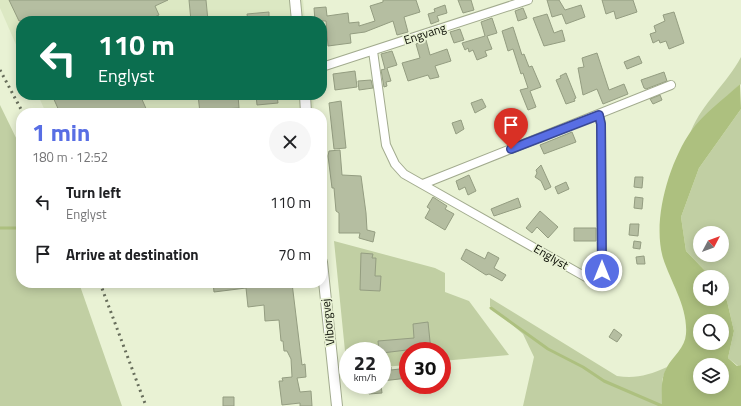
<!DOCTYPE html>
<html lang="en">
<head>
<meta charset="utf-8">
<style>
  :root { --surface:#fff; --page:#f6f6f6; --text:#202124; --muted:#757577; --accent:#586ee4 }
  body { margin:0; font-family:"Titillium Web",sans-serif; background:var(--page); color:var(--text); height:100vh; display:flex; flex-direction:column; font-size:15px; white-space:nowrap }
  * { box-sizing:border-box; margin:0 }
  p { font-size:13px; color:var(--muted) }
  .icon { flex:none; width:22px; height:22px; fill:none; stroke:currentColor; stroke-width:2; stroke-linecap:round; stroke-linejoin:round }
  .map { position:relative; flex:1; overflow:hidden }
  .details { position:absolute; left:16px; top:108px; width:311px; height:180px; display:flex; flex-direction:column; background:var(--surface); border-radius:16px; box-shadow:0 2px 10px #0003 }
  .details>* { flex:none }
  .banner { position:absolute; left:16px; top:16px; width:311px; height:84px; border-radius:16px; box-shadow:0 2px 10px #0003; background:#0b6e4f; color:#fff; overflow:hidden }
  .needle { width:26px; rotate:49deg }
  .controls { position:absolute; left:693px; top:226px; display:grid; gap:8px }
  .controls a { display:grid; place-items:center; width:36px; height:36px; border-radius:50%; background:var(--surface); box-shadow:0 2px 10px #0003; font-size:20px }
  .speed { position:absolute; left:339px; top:342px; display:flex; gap:8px; font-size:20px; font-weight:700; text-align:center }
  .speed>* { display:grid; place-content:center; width:52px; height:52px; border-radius:50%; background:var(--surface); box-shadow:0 2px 10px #0003; line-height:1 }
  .speed small { font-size:10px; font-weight:400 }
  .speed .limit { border:6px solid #d22; background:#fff; color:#111 }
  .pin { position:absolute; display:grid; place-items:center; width:34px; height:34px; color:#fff; margin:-41px -17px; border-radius:50% 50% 50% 0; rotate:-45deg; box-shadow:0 0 4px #0007 }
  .pin .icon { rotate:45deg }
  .me { position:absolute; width:44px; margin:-22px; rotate:0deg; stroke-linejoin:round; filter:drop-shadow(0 0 3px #0008) }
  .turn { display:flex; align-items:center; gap:14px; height:84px; padding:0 16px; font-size:18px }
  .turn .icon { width:52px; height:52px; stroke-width:2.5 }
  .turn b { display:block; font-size:28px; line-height:34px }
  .round { display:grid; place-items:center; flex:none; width:42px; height:42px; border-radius:21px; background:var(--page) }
  .headline { display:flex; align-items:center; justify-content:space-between; height:68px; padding:0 16px }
  h1 { font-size:24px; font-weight:700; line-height:30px; color:var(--accent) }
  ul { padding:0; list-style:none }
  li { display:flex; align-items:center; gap:12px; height:52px; padding:0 16px }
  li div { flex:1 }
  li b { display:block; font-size:15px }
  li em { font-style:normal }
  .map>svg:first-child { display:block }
</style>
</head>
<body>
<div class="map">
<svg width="741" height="406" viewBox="0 0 741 406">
  <rect width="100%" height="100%" fill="#e9f2d4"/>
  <path fill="#dce8c3" d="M0,0H303L305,21H21V56L0,8Z
    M38,95H313L314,113H46Z"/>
  <path fill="#c1cfa3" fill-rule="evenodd" d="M741,57V85L740,84L691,131C703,102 726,85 741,57Z
    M0,105L21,148V283H79L122,406H0Z
    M741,109V365L738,366L728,358L734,331L727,301L722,293V277H711L686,251L681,217L699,168ZM700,233H722V255H700Z
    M334,241L435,268L445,273V292L469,301L509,355L442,361V351H408V365L382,367V351H348L347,371Z
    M490,298L617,376C636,379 649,375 667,367L662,380V406H523L534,357L523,334L490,306Z"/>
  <path fill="#adc07f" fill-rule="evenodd" d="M740,84L741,109L699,168L681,217L686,251L711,277H700V299H722V293L727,301L734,331L728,358L737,366L741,365V406H662C662,393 660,379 667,367C673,356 685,348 686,334C688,307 671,283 663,258C652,220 669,163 691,131C704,113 724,99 740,84ZM700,321H722V343H700ZM700,365H722V387H700Z"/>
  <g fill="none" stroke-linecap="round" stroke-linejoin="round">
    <path stroke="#adc07f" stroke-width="3" d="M0,228H21
      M491,308L548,349L583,367L604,381L662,406"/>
  </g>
  <path fill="#b5bea1" stroke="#949d81" d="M9,0H168L155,6L159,15L146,21H133L132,18L127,21H19Z
    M189,0H206L208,21H191Z
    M383,0H416L420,12L404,17L408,32L397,35L393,21L365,32L350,34L351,43L328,46L326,21H315L314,8L326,7L327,16L348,13L349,23L359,22V26L375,21L370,6L383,2Z
    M458,0H471L474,10L463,13Z
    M547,0H559L565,10L581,5L585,17L566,24L562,14L552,17Z
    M602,0H633L637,12L616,19L614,11L606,14Z
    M445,5L447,13L437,16L439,21L431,24L428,14L435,12L434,9Z
    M523,8L527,18L518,21L515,11Z
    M269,12V21H248L247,14Z
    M674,12L684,43L669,49L666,41L660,43L659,40L653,43L650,34L656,32L654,26L665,21L663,15Z
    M547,14L554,33L562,30L565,41L544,46L533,18Z
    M492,18L497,33L487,36L492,49L485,51L487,56L477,60L473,50L469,52L468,48L465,50L462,43L485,36L481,22Z
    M513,27L522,55L524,54L529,67L532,66L541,87L530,91L536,107L528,110L520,90L528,88L523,73L521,74L513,49L508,51L502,31Z
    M460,29L464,40L454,43L450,32Z
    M426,40L430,55L447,49L451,61L435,66L439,77L430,79L428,75L408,81L402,63L420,58L416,44Z
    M392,51L397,65L387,68L391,81L386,82L387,86L384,87L381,70L385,69L381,54Z
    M597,53L609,90L624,84L628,94L603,104L597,89L583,95L578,68L584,67L582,58Z
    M639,56L642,63L627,69L624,62Z
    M355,71L357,87L335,90L333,74Z
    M664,72L667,81L646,89L644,88L641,80Z
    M566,73L576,98L574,99L575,101L566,104L556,80L561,78L560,76Z
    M371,80L373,88L359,90L358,81Z
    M52,95H140L148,113H60Z
    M198,95H238L239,108L211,110V113H200Z
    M256,95H277L278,103L257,105Z
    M660,95L662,100L653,104L650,99Z
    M482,99L486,107L475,113L471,103Z
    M341,101L346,148L334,149L329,103Z
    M461,120L464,129L456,134L452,123Z
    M572,132L576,142L544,154L540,145Z
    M340,150L342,175L361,176L366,213L367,230L375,232L373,242L359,238L360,233H339V213L336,211L334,188H332L328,156L329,151Z
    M541,165L551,187L545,190L541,181L535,177L537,173L536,170Z
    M469,175L476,191L468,195L465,187L459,190L456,181Z
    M635,177H643L642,188L634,187Z
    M566,182L569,189L558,194L555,187Z
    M433,197L447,206L445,209L454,214L445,230L425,218L430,209L427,207Z
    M635,197L643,198L642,209L634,208Z
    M518,198L521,207L494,216L491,209Z
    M540,211L558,227L548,238L537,227L532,233L526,228Z
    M630,224H639L638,236L629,235Z
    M574,228H596V241H574Z
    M634,241L641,242L640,249L633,248Z
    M466,249L485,259L488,252L499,258L494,268L506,275L502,281L489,274L486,275L461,259Z
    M361,253L373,254L372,258H376L375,276H381L380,291L360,290Z
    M644,256L645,264H637L636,257Z
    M213,283H292L302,365L305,364L306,377L297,378L300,392L311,391L312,406H300V403L282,405L279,381H283L282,378L292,377L291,359L287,351H284L283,341H281L279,320L265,321L264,305L248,307L246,288L214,292Z
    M428,322L431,351H416L415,349L382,353V351H379L378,341L414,338L413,324Z
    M614,329L622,335L617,342L609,337Z
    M391,367V370L408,368V378L382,381V368Z
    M371,385H381L382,393L369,394L368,388L371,387Z
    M223,397H234V406H223Z"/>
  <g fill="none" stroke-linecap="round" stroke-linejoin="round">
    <defs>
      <path id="minor" d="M373,51L386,145L395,164L404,174L591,280L595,281L600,277L602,271L601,124L599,115
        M322,67L528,0
        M423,184L671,85"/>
      <path id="tertiary" d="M295,0L297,21
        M305,95L306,113
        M322,262L337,406"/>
    </defs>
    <use href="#minor" stroke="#a2ab8e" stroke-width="10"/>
    <use href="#tertiary" stroke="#a2ab8e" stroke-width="12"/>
    <use href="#minor" stroke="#fff" stroke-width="8"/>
    <use href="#tertiary" stroke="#fff" stroke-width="10"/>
    <path stroke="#676d5b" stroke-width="3" stroke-dasharray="2 4" stroke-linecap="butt" d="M0,70L23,113
      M100,283L146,406"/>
  </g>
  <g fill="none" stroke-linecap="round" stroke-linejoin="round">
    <defs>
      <path id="route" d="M511,149L599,115L601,124L602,271"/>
    </defs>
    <use href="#route" stroke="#394894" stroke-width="10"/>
    <use href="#route" stroke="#586ee4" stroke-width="7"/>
  </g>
  <g text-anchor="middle" stroke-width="3.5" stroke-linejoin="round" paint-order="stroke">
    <g font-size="12" fill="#0c0f06" stroke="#e9f2d4">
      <text transform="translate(425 34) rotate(-18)" y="4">Engvang</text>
      <text transform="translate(551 257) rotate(30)" y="4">Englyst</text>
      <text transform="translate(328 322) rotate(-96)" y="4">Viborgvej</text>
    </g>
  </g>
</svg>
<div class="controls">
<a><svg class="needle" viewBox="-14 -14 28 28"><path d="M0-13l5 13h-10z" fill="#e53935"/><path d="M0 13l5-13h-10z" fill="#757577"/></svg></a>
<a><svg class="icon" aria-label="sound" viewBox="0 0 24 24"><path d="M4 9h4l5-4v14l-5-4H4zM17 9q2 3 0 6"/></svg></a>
<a><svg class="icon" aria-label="search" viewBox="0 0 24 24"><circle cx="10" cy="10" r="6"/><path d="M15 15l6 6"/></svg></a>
<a><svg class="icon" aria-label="layers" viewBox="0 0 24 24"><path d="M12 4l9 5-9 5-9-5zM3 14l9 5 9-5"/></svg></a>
</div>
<div class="speed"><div>22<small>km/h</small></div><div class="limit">30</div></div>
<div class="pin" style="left:511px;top:149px;background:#d93025"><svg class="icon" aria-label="arrive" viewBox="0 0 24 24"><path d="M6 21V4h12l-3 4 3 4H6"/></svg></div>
<svg class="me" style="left:602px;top:271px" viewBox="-20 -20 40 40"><circle r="17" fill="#586ee4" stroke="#fff" stroke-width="3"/><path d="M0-11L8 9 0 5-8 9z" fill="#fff"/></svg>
<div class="banner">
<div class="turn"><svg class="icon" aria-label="left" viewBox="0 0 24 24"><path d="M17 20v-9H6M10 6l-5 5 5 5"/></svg><div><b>110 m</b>Englyst</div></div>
</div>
<section class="details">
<div class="headline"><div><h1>1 min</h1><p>180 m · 12:52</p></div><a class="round"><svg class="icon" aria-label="close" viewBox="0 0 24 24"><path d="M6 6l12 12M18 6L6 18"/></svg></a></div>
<ul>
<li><svg class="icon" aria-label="left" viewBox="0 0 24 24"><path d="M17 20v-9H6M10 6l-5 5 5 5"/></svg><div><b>Turn left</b><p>Englyst</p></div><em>110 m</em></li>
<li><svg class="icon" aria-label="arrive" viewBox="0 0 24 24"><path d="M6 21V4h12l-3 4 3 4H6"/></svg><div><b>Arrive at destination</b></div><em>70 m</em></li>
</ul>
</section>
</div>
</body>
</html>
